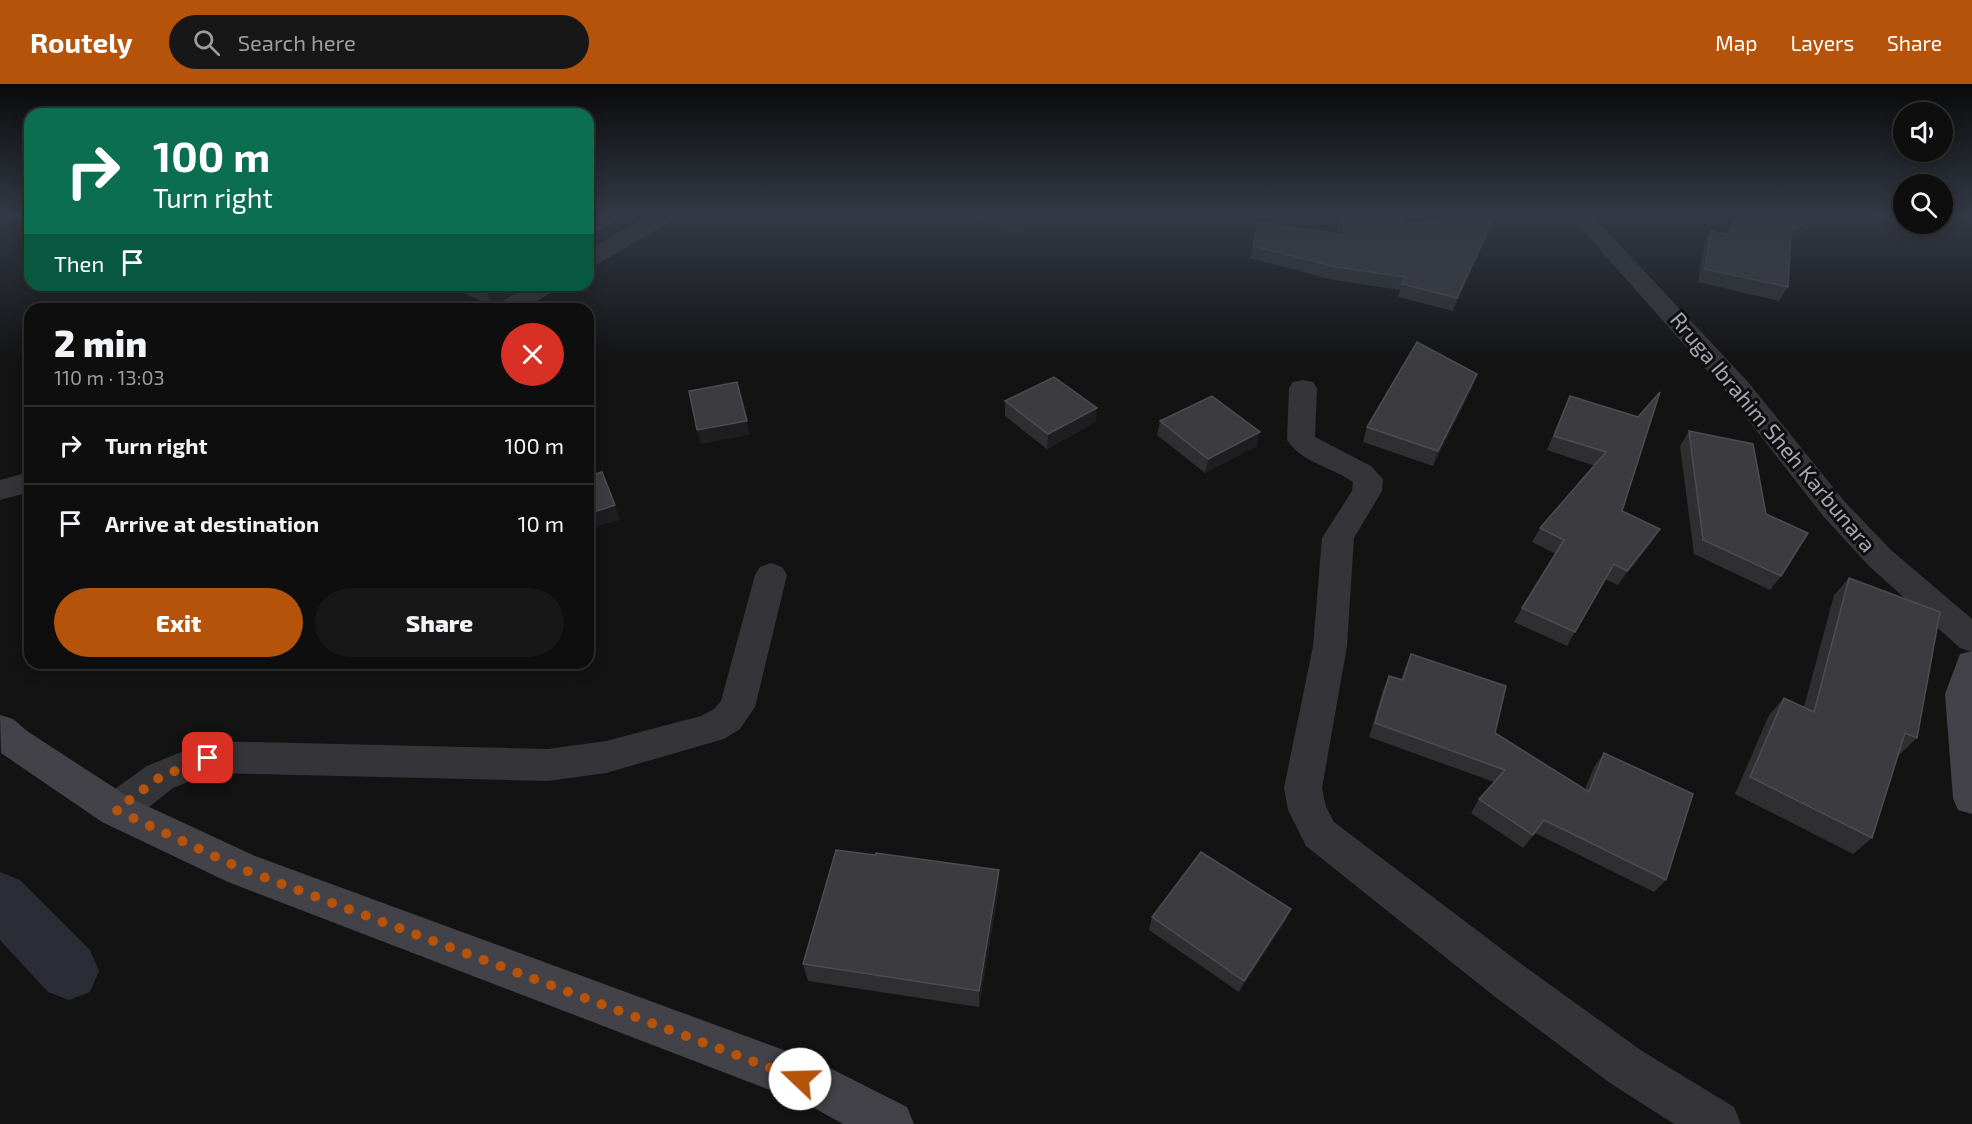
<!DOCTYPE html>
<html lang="en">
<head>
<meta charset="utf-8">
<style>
  :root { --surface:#0e0e0f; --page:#171718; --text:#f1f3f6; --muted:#9b9c9e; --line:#2e2e2f; --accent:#b45309 }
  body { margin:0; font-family:"Exo 2",sans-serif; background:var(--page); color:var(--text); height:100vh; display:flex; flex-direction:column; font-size:22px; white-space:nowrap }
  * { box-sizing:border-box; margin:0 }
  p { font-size:20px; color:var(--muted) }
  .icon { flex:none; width:33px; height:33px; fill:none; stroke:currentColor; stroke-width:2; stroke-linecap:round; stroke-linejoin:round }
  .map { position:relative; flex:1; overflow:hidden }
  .side { position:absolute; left:24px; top:219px; width:570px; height:366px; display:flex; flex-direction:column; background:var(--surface); border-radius:18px; box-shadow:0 3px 15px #0003,0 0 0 2px var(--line) }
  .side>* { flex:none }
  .guide { position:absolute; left:24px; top:24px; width:570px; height:183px; border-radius:18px; box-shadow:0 3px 15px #0003,0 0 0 2px var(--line); background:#0b6e4f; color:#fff; overflow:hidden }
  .buttons { position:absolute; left:1893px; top:18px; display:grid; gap:12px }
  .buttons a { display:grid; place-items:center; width:60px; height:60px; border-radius:50%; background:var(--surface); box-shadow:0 3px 15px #0003,0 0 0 2px var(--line); font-size:30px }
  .pin { position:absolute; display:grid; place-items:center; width:51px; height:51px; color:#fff; margin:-26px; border-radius:12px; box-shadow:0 3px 9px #0006 }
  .me { position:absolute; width:66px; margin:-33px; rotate:291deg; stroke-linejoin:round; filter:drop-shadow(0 0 4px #0008) }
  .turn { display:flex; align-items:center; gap:21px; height:126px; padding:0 30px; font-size:27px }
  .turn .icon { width:78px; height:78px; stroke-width:2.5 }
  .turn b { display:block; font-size:42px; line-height:51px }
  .then { display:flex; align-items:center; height:57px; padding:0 30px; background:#0003; gap:12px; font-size:22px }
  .round { display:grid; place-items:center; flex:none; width:63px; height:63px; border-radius:32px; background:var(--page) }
  .headline { display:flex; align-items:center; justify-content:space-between; height:102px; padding:0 30px }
  h1 { font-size:36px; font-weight:800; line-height:45px }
  .primary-button { display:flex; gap:12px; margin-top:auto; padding:12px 30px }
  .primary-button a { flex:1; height:69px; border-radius:36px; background:var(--accent); color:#fff; font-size:24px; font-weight:800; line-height:69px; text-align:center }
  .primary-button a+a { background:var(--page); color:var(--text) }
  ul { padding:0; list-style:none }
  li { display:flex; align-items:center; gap:18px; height:78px; padding:0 30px; border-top:2px solid var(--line) }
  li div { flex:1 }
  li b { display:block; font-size:22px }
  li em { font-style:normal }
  header { display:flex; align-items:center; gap:36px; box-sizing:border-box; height:84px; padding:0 30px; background:var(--accent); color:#fff }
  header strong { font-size:28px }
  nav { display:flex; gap:33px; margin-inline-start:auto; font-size:21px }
  .search { width:420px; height:54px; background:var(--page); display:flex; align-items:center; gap:15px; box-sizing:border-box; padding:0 21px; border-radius:33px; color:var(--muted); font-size:22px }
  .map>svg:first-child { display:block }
</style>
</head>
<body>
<header>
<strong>Routely</strong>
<div class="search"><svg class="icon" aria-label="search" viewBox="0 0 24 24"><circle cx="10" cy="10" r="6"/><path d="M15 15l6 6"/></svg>Search here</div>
<nav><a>Map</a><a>Layers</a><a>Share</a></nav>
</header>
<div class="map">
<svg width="1972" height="1040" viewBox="0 0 1972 1040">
  <rect width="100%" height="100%" fill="#131314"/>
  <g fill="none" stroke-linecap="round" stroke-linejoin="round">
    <path fill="#2b2d36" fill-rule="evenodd" d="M0,788L20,796L90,866L99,887L90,908L69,916L48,908L0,856Z"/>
    <path fill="#353438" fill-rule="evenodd" d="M647,132H674L671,137L596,181L588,183V166Z
      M1570,132H1593L1748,298L1845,418L1891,466L1972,535V568L1960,564L1869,482L1823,432L1728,310Z
      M529,201H558L555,206L524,225H493L497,220Z
      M1303,296L1313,298L1317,304L1315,353L1371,382L1383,395L1382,407L1354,454L1347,562L1322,704L1326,723L1334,738L1524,882L1642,967L1734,1023L1741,1040H1674L1610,999L1494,912L1306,762L1288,726L1284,704L1313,562L1322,454L1352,407L1353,398C1332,383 1302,379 1287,356L1289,304L1293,298Z
      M30,388V408L0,416V396Z
      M771,479L782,483L787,491L755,623L740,645L724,655L606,689L548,697L210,689L173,704L130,738L116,743L102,738L97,726L102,714L147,682L208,657L548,665L606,657L701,632L714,625L721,617L755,491L760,483Z"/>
    <path fill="#434248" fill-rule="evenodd" d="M1972,567V730L1958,726L1953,714L1945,610L1960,570Z
      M0,631L13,635L27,647L130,714L255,772L822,980L907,1023L914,1040H843L809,1021L228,798L102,738L1,669Z"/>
  </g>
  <path fill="#2f2f32" d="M970,132H1039L1019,150L970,135Z
    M1335,132H1401L1404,139L1490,145L1453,227L1398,213L1400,206L1333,196L1250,174L1258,138L1339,150Z
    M1828,133L1790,156L1788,203L1779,217L1698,198L1704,161L1711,147L1726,150L1731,141Z
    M456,201H525L492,222L459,207Z
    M1477,290L1472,304L1433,382L1363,358L1367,343Z
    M1570,312L1638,333L1622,427L1660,445L1651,459L1618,501L1605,495L1567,562L1514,538L1522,524L1556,470L1532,458L1540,444L1595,382L1547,366L1563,327Z
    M1005,317L1096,338L1047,365L1005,332Z
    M1160,337L1257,362L1205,389L1157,351Z
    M1689,347L1766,430L1781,492L1770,506L1694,470L1680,362Z
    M1849,494L1917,654L1899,671L1898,670L1872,754L1853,770L1735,710L1769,631L1784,614L1804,623L1834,511Z
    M1411,570L1495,649L1585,705L1594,683L1604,669L1666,796L1654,808L1535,749L1523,764L1471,729L1479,715L1494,698L1369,653L1383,606L1389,592L1401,596L1405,584Z
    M875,771L999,786V804L979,923L808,897L803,880Z
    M1152,833L1285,838L1239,908L1149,846Z"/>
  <path fill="#1e1e20" d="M621,132H639L588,162V151Z
    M1024,132H1039L1019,150V136Z
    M1815,132H1828L1783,160L1791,147Z
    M1494,133L1490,145L1453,227L1457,214Z
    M499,201H525L492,222L487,209Z
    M1477,290L1472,304L1433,382L1438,367Z
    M1097,324L1096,338L1047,365L1048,350Z
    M747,337L750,351L701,360L697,346Z
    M1260,348L1257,362L1205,389L1208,375Z
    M615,421L620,436L588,445V430Z
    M1660,445L1651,459L1618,501L1627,487Z
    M999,786V804L979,923V907Z
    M1291,825L1285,838L1239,908L1244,897Z"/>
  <path fill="#3c3c40" stroke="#4c4c52" stroke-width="1.5" d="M588,132H621L588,151Z
    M1005,132H1024L1019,136Z
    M1341,132H1401L1404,139L1494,133L1457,214L1402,200L1405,193L1336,183L1253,162L1258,138L1345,151Z
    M1746,132H1815L1791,147L1788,203L1705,185L1711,147L1731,151V141Z
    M470,201H499L487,209Z
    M1417,258L1477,290L1438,367L1367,343Z
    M1054,293L1097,324L1048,350L1005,317Z
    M737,298L747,337L697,346L689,307Z
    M1660,308L1622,427L1660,445L1627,487L1614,480L1575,548L1522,524L1564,456L1540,444L1606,368L1554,352L1570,312L1638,333Z
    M1212,312L1260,348L1208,375L1160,337Z
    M1689,347L1753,360L1766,430L1808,449L1781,492L1703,456Z
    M602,388L615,421L588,430V392Z
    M1849,494L1940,528L1917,654L1905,649L1872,754L1750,693L1784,614L1814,628Z
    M1411,570L1506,602L1495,649L1589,708L1604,669L1693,710L1666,796L1544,736L1533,751L1479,715L1505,686L1375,639L1389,592L1403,596Z
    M836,766L875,771L876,769L999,786L979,907L803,880Z
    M1201,768L1291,825L1244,897L1152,833Z"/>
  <linearGradient id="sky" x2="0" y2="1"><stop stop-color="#0a0a0b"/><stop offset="0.47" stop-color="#333945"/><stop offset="1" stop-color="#333945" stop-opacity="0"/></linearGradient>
  <rect width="1972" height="278" fill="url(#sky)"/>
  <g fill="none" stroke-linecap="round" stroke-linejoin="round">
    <path stroke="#b45309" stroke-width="10" stroke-dasharray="0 18" d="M208,674L160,693L116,726L242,785L800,995"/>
  </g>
  <g text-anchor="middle" stroke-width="6" stroke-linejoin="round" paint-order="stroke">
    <g font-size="22" fill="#a6a6b3" stroke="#0e0e0f">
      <text transform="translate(1773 348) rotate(50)" y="8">Rruga Ibrahim Sheh Karbunara</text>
    </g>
  </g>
</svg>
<div class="buttons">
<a><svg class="icon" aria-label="sound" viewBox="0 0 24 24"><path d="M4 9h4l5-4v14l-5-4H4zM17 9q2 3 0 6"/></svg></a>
<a><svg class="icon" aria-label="search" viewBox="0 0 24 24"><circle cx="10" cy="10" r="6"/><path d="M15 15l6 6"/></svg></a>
</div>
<div class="pin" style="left:208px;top:674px;background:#d93025"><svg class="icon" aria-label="arrive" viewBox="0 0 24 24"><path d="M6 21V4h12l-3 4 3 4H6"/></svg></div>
<svg class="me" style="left:800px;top:995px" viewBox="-20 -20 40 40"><circle r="19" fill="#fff"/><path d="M0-13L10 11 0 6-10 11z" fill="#b45309"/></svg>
<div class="guide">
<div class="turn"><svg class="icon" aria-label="right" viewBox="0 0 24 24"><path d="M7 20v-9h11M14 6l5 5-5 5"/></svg><div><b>100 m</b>Turn right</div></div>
<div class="then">Then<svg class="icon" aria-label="arrive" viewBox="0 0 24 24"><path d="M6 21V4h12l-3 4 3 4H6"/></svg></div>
</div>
<section class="side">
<div class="headline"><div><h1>2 min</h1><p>110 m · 13:03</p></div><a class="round" style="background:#d93025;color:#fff"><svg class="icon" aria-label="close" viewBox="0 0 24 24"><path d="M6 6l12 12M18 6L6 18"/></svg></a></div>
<ul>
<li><svg class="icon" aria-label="right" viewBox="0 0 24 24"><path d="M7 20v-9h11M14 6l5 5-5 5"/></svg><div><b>Turn right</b></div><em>100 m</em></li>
<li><svg class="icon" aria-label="arrive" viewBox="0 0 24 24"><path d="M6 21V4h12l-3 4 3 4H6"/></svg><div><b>Arrive at destination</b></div><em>10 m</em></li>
</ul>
<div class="primary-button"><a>Exit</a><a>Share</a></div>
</section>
</div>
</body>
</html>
